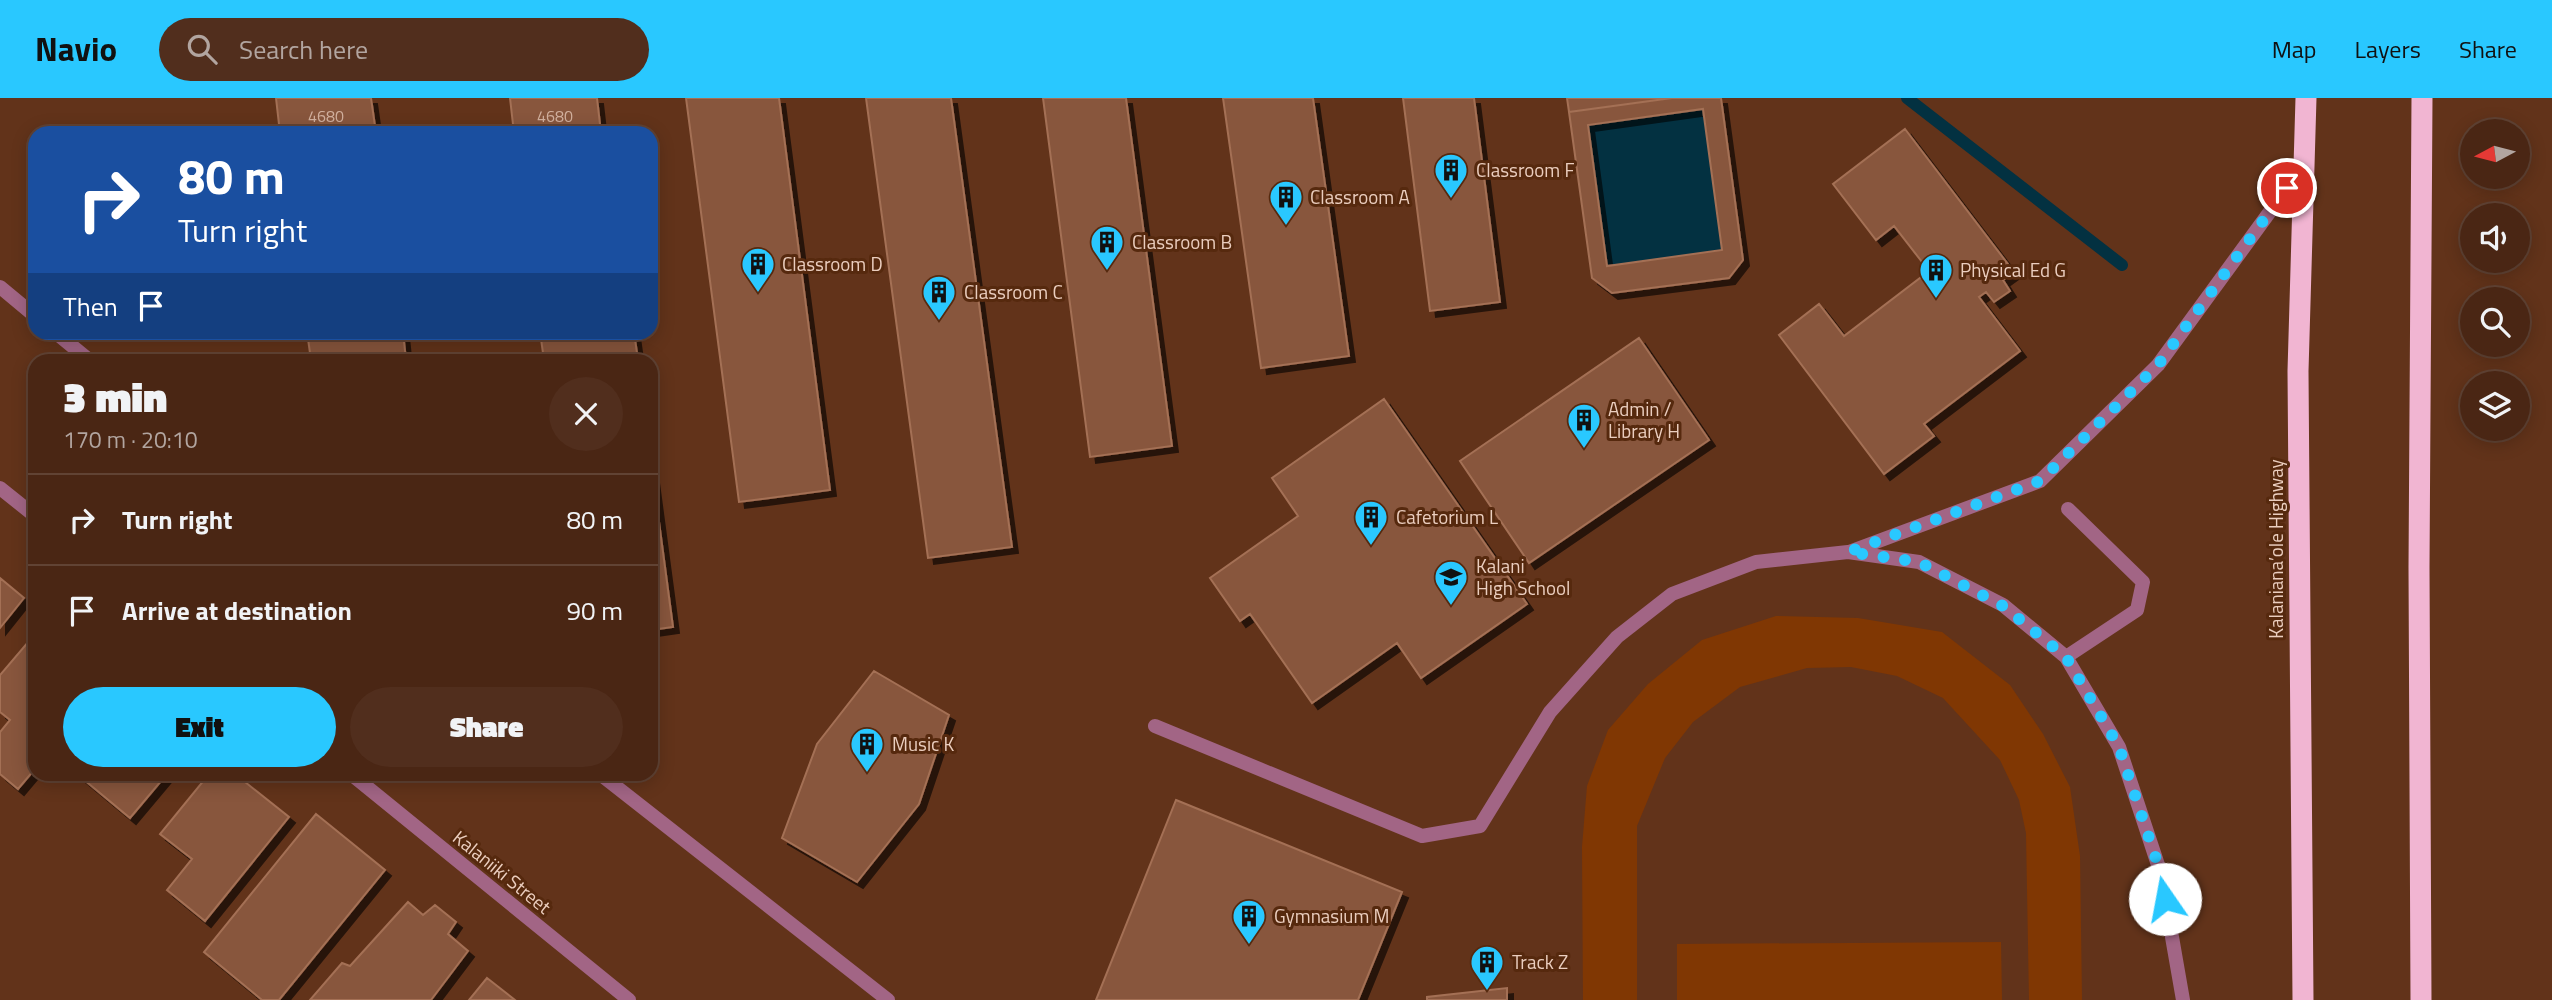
<!DOCTYPE html>
<html lang="en">
<head>
<meta charset="utf-8">
<style>
  :root { --surface:#4a2614; --page:#512e1d; --text:#f1f3f6; --muted:#b2a5a0; --line:#614334; --accent:#29c8ff }
  body { margin:0; font-family:"Titillium Web",sans-serif; background:var(--page); color:var(--text); height:100vh; display:flex; flex-direction:column; font-size:26px; white-space:nowrap }
  * { box-sizing:border-box; margin:0 }
  p { font-size:23px; color:var(--muted) }
  .icon { flex:none; width:38px; height:38px; fill:none; stroke:currentColor; stroke-width:2; stroke-linecap:round; stroke-linejoin:round }
  .map { position:relative; flex:1; overflow:hidden }
  .details { position:absolute; left:28px; top:256px; width:630px; height:427px; display:flex; flex-direction:column; background:var(--surface); border-radius:21px; box-shadow:0 4px 18px #0003,0 0 0 2px var(--line) }
  .details>* { flex:none }
  .guide { position:absolute; left:28px; top:28px; width:630px; height:214px; border-radius:21px; box-shadow:0 4px 18px #0003,0 0 0 2px var(--line); background:#1a4fa0; color:#fff; overflow:hidden }
  .needle { width:46px; rotate:263deg }
  .buttons { position:absolute; left:2460px; top:21px; display:grid; gap:14px }
  .buttons a { display:grid; place-items:center; width:70px; height:70px; border-radius:50%; background:var(--surface); box-shadow:0 4px 18px #0003,0 0 0 2px var(--line); font-size:35px }
  .pin { position:absolute; display:grid; place-items:center; width:60px; height:60px; color:#fff; margin:-30px; border:4px solid #fff; border-radius:50%; box-shadow:0 2px 7px #0007 }
  .me { position:absolute; width:77px; margin:-38px; rotate:348deg; stroke-linejoin:round; filter:drop-shadow(0 0 5px #0008) }
  .turn { display:flex; align-items:center; gap:24px; height:147px; padding:0 35px; font-size:32px }
  .turn .icon { width:91px; height:91px; stroke-width:2.5 }
  .turn b { display:block; font-size:49px; line-height:60px }
  .then { display:flex; align-items:center; height:66px; padding:0 35px; background:#0003; gap:14px; font-size:26px }
  .round { display:grid; place-items:center; flex:none; width:74px; height:74px; border-radius:37px; background:var(--page) }
  .summary { display:flex; align-items:center; justify-content:space-between; height:119px; padding:0 35px }
  h1 { font-size:42px; font-weight:800; line-height:52px }
  .action { display:flex; gap:14px; margin-top:auto; padding:14px 35px }
  .action a { flex:1; height:80px; border-radius:42px; background:var(--accent); color:#111; font-size:28px; font-weight:800; line-height:80px; text-align:center }
  .action a+a { background:var(--page); color:var(--text) }
  ul { padding:0; list-style:none }
  li { display:flex; align-items:center; gap:21px; height:91px; padding:0 35px; border-top:2px solid var(--line) }
  li div { flex:1 }
  li b { display:block; font-size:26px }
  li em { font-style:normal }
  header { display:flex; align-items:center; gap:42px; box-sizing:border-box; height:98px; padding:0 35px; background:var(--accent); color:#111 }
  header strong { font-size:33px }
  nav { display:flex; gap:38px; margin-inline-start:auto; font-size:24px }
  .search { width:490px; height:63px; background:var(--page); display:flex; align-items:center; gap:18px; box-sizing:border-box; padding:0 24px; border-radius:38px; color:var(--muted); font-size:26px }
  .map>svg:first-child { display:block }
</style>
</head>
<body>
<header>
<strong>Navio</strong>
<div class="search"><svg class="icon" aria-label="search" viewBox="0 0 24 24"><circle cx="10" cy="10" r="6"/><path d="M15 15l6 6"/></svg>Search here</div>
<nav><a>Map</a><a>Layers</a><a>Share</a></nav>
</header>
<div class="map">
<svg width="2552" height="902" viewBox="0 0 2552 902">
  <defs>
    <filter id="shadow"><feDropShadow dx="6" dy="6" stdDeviation="0" flood-color="#0009"/></filter>
  </defs>
  <rect width="100%" height="100%" fill="#62331a"/>
  <path fill="#803703" d="M1776,518L1858,520L1942,534L2010,587L2043,636L2070,689L2080,758L2082,902H2029L2026,735L2019,702L2000,662L1943,600L1897,578L1851,569L1807,570L1740,589L1693,624L1665,660L1637,728V902H1583L1582,749L1587,688L1608,632L1648,586L1702,542Z
    M2001,844L2002,902H1677V846Z"/>
  <path fill="#033141" d="M1703,11L1722,152L1607,168L1588,27Z"/>
  <g fill="none" stroke-linecap="round" stroke-linejoin="round">
    <path stroke="#033141" stroke-width="12" d="M1907,0L2122,167"/>
  </g>
  <path fill="#88573d" stroke="#a47055" stroke-width="2" fill-rule="evenodd" filter="url(#shadow)" d="M276,0H371L376,35H280Z
    M510,0H597L601,35H514Z
    M686,0H779L830,392L739,404Z
    M866,0H951L1012,449L928,460Z
    M1043,0H1126L1172,348L1090,359Z
    M1223,0H1313L1349,258L1261,270Z
    M1403,0H1474L1500,204L1430,213Z
    M1567,0H1672L1569,14Z
    M1672,0H1721L1743,162L1729,180L1612,195L1592,180L1569,14ZM1703,11L1722,152L1607,168L1588,27Z
    M1905,31L2014,174L2003,182L2010,193L1994,204L1986,194L1979,199L2020,253L1924,326L1934,338L1884,376L1779,237L1819,206L1844,238L1929,173L1894,128L1876,142L1833,86Z
    M307,234H403L406,262H311Z
    M540,234H634L638,262H544Z
    M1639,240L1709,342L1529,465L1460,363Z
    M1384,301L1527,506L1421,580L1397,545L1312,605L1250,516L1240,523L1210,480L1298,418L1272,380Z
    M651,364L673,529L651,532Z
    M0,480L24,500L0,530Z
    M35,536V671L18,691L0,676V634L10,622L0,614V577Z
    M874,573L949,617L919,706L857,784L782,740L817,646Z
    M77,676H167L130,720Z
    M209,676H235L289,719L205,823L167,792L192,761L160,736Z
    M1176,702L1402,794L1358,902H1096Z
    M316,716L385,772L279,902H262L204,854Z
    M408,804L423,817L435,807L456,824L448,836L468,853L431,902H310L342,865L350,868Z
    M487,880L515,902H469Z
    M1507,890V902H1427V899Z"/>
  <g fill="none" stroke-linecap="round" stroke-linejoin="round">
    <path stroke="#a26585" stroke-width="14" d="M0,189L35,218
      M55,234L89,262
      M1849,454L2040,383L2158,267L2304,67
      M2066,559L2137,512L2143,484L2068,411
      M1155,628L1422,738L1480,728L1550,614L1617,539L1672,496L1756,464L1848,454L1919,464L2003,507L2066,559L2119,649L2161,776L2183,902
      M600,676L888,902"/>
    <path stroke="#a26585" stroke-width="14" d="M0,390L35,418
      M351,676L629,902"/>
    <path stroke="#f1b5d2" stroke-width="21" d="M2303,902L2298,273L2306,0
      M2421,902L2419,469L2422,0"/>
  </g>
  <g fill="none" stroke-linecap="round" stroke-linejoin="round">
    <path stroke="#29c8ff" stroke-width="12" stroke-dasharray="0 21.6" d="M2165,801L2161,776L2119,649L2066,559L2003,508L1919,464L1848,454L2040,383L2158,267L2287,90"/>
  </g>
  <defs>
    <symbol id="building-pin" viewBox="-11 -11 22 30"><path d="M0 17L-7.5 6A9.5 9.5 0 1 1 7.5 6Z" fill="#29c8ff" stroke="#56290e"/><path d="M-4-6H4V6H1V3H-1V6H-4ZM-2.5-4.3h1.7v1.8h-1.7ZM.8-4.3h1.7v1.8H.8ZM-2.5-1h1.7V.8h-1.7ZM.8-1h1.7V.8H.8Z" fill="#111"/></symbol>
    <symbol id="school-pin" viewBox="-11 -11 22 30"><path d="M0 17L-7.5 6A9.5 9.5 0 1 1 7.5 6Z" fill="#29c8ff" stroke="#56290e"/><path d="M0-5L7-2L0 1L-7-2ZM-4 1L0 2.5L4 1V4Q0 6-4 4Z" fill="#111"/></symbol>
  </defs>
  <g fill-rule="evenodd">
    <use href="#building-pin" x="1432" y="53" width="38" height="52"/>
    <use href="#building-pin" x="1267" y="80" width="38" height="52"/>
    <use href="#building-pin" x="1088" y="125" width="38" height="52"/>
    <use href="#building-pin" x="739" y="147" width="38" height="52"/>
    <use href="#building-pin" x="1917" y="153" width="38" height="52"/>
    <use href="#building-pin" x="920" y="175" width="38" height="52"/>
    <use href="#building-pin" x="1565" y="303" width="38" height="52"/>
    <use href="#building-pin" x="1352" y="400" width="38" height="52"/>
    <use href="#school-pin" x="1432" y="460" width="38" height="52"/>
    <use href="#building-pin" x="848" y="627" width="38" height="52"/>
    <use href="#building-pin" x="1230" y="799" width="38" height="52"/>
    <use href="#building-pin" x="1468" y="845" width="38" height="52"/>
  </g>
  <g text-anchor="middle" stroke-width="6" stroke-linejoin="round" paint-order="stroke">
    <g font-size="16" fill="#d2b09e">
      <text x="326" y="24">4680</text>
      <text x="555" y="24">4680</text>
    </g>
    <g font-size="19" fill="#ebcebf" stroke="#56290e" text-anchor="start">
      <text x="1476" y="79">Classroom F</text>
      <text x="1310" y="106">Classroom A</text>
      <text x="1132" y="151">Classroom B</text>
      <text x="782" y="173">Classroom D</text>
      <text x="1960" y="179">Physical Ed G</text>
      <text x="964" y="201">Classroom C</text>
      <text x="1608" y="318">Admin /<tspan x="1608" dy="22">Library H</tspan></text>
      <text x="1396" y="426">Cafetorium L</text>
      <text x="1476" y="475">Kalani<tspan x="1476" dy="22">High School</tspan></text>
      <text x="892" y="653">Music K</text>
      <text x="1274" y="825">Gymnasium M</text>
      <text x="1512" y="871">Track Z</text>
    </g>
    <g font-size="19" fill="#ebcebf" stroke="#56290e">
      <text transform="translate(2276 451) rotate(-90)" y="7">Kalaniana’ole Highway</text>
      <text transform="translate(502 774) rotate(39)" y="7">Kalaniiki Street</text>
    </g>
  </g>
</svg>
<div class="buttons">
<a><svg class="needle" viewBox="-14 -14 28 28"><path d="M0-13l5 13h-10z" fill="#e53935"/><path d="M0 13l5-13h-10z" fill="#b2a5a0"/></svg></a>
<a><svg class="icon" aria-label="sound" viewBox="0 0 24 24"><path d="M4 9h4l5-4v14l-5-4H4zM17 9q2 3 0 6"/></svg></a>
<a><svg class="icon" aria-label="search" viewBox="0 0 24 24"><circle cx="10" cy="10" r="6"/><path d="M15 15l6 6"/></svg></a>
<a><svg class="icon" aria-label="layers" viewBox="0 0 24 24"><path d="M12 4l9 5-9 5-9-5zM3 14l9 5 9-5"/></svg></a>
</div>
<div class="pin" style="left:2287px;top:90px;background:#d93025"><svg class="icon" aria-label="arrive" viewBox="0 0 24 24"><path d="M6 21V4h12l-3 4 3 4H6"/></svg></div>
<svg class="me" style="left:2165px;top:801px" viewBox="-20 -20 40 40"><circle r="19" fill="#fff"/><path d="M0-13L10 11 0 6-10 11z" fill="#29c8ff"/></svg>
<div class="guide">
<div class="turn"><svg class="icon" aria-label="right" viewBox="0 0 24 24"><path d="M7 20v-9h11M14 6l5 5-5 5"/></svg><div><b>80 m</b>Turn right</div></div>
<div class="then">Then<svg class="icon" aria-label="arrive" viewBox="0 0 24 24"><path d="M6 21V4h12l-3 4 3 4H6"/></svg></div>
</div>
<section class="details">
<div class="summary"><div><h1>3 min</h1><p>170 m · 20:10</p></div><a class="round"><svg class="icon" aria-label="close" viewBox="0 0 24 24"><path d="M6 6l12 12M18 6L6 18"/></svg></a></div>
<ul>
<li><svg class="icon" aria-label="right" viewBox="0 0 24 24"><path d="M7 20v-9h11M14 6l5 5-5 5"/></svg><div><b>Turn right</b></div><em>80 m</em></li>
<li><svg class="icon" aria-label="arrive" viewBox="0 0 24 24"><path d="M6 21V4h12l-3 4 3 4H6"/></svg><div><b>Arrive at destination</b></div><em>90 m</em></li>
</ul>
<div class="action"><a>Exit</a><a>Share</a></div>
</section>
</div>
</body>
</html>
